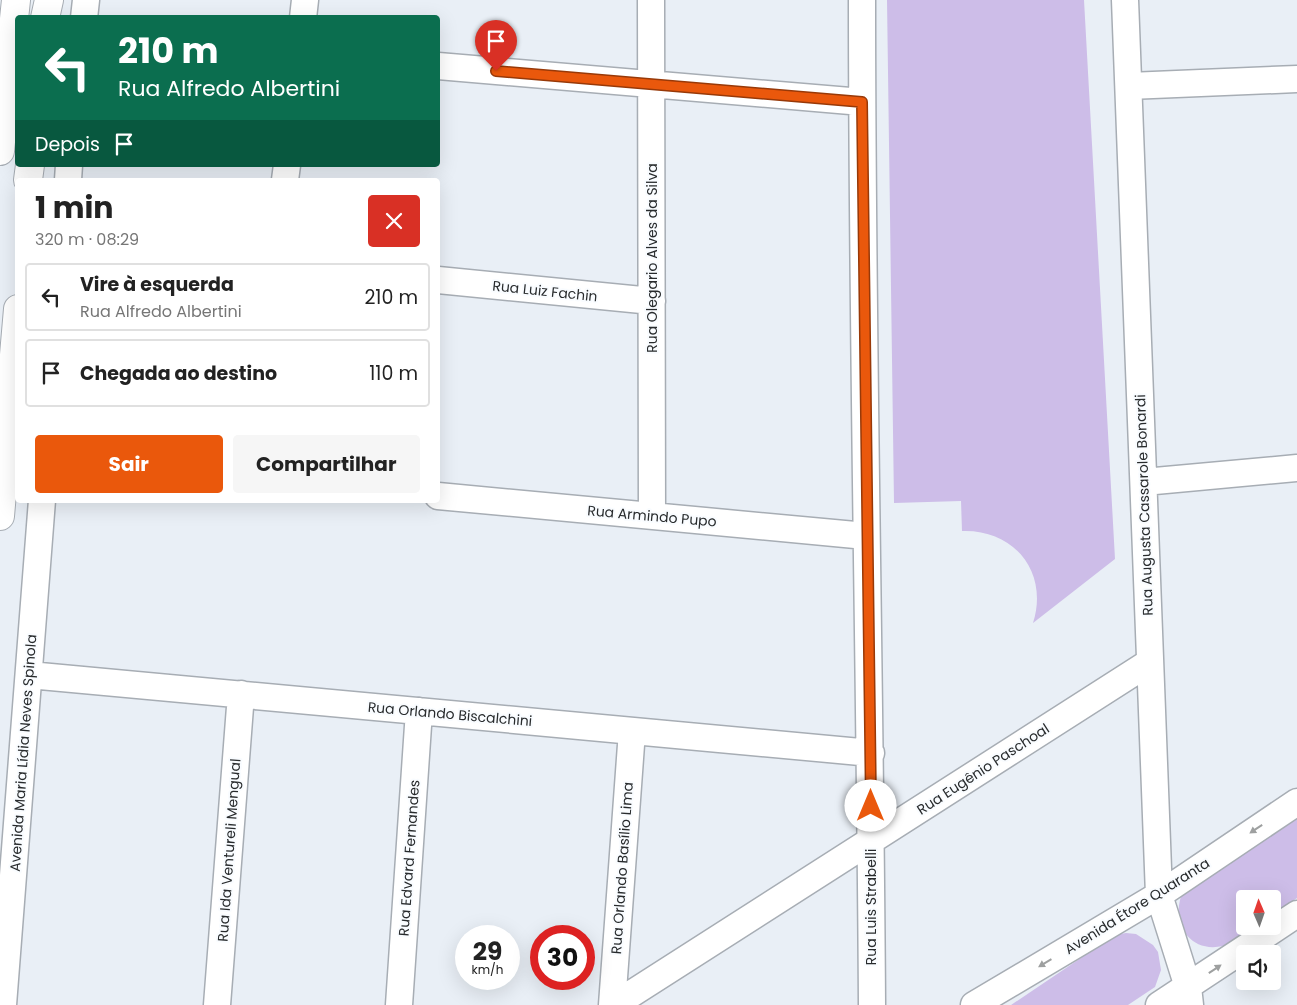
<!DOCTYPE html>
<html lang="pt">
<head>
<meta charset="utf-8">
<style>
  :root { --surface:#fff; --page:#f6f6f6; --text:#222; --muted:#767676; --line:#e0e0e0; --accent:#ea580c }
  body { margin:0; font-family:Poppins,sans-serif; background:var(--page); color:var(--text); height:100vh; display:flex; flex-direction:column; font-size:19px; white-space:nowrap }
  * { box-sizing:border-box; margin:0 }
  p { font-size:16px; color:var(--muted) }
  .icon { flex:none; width:28px; height:28px; fill:none; stroke:currentColor; stroke-width:2; stroke-linecap:round; stroke-linejoin:round }
  .map { position:relative; flex:1; overflow:hidden }
  .side { position:absolute; left:15px; top:178px; width:425px; height:325px; display:flex; flex-direction:column; background:var(--surface); border-radius:5px; box-shadow:0 5px 20px #0002 }
  .side>* { flex:none }
  .hud { position:absolute; left:15px; top:15px; width:425px; height:152px; border-radius:5px; box-shadow:0 5px 20px #0002; background:#0b6e4f; color:#fff; overflow:hidden }
  .needle { width:32px; rotate:358deg }
  .tools { position:absolute; left:1236px; top:890px; display:grid; gap:10px }
  .tools a { display:grid; place-items:center; width:45px; height:45px; border-radius:5px; background:var(--surface); box-shadow:0 5px 20px #0002; font-size:25px }
  .speed { position:absolute; left:455px; top:925px; display:flex; gap:10px; font-size:25px; font-weight:700; text-align:center }
  .speed>* { display:grid; place-content:center; width:65px; height:65px; border-radius:50%; background:var(--surface); box-shadow:0 5px 20px #0002; line-height:1 }
  .speed small { font-size:12px; font-weight:400 }
  .speed .limit { border:8px solid #d22; background:#fff; color:#111 }
  .pin { position:absolute; display:grid; place-items:center; width:42px; height:42px; color:#fff; margin:-51px -21px; border-radius:50% 50% 50% 0; rotate:-45deg; box-shadow:0 0 5px #0007 }
  .pin .icon { rotate:45deg }
  .me { position:absolute; width:55px; margin:-28px; rotate:0deg; stroke-linejoin:round; filter:drop-shadow(0 0 4px #0008) }
  .turn { display:flex; align-items:center; gap:18px; height:105px; padding:0 20px; font-size:22px }
  .turn .icon { width:65px; height:65px; stroke-width:2.5 }
  .turn b { display:block; font-size:35px; line-height:42px }
  .then { display:flex; align-items:center; height:48px; padding:0 20px; background:#0003; gap:10px; font-size:19px }
  .round { display:grid; place-items:center; flex:none; width:52px; height:52px; border-radius:5px; background:var(--page) }
  .summary { display:flex; align-items:center; justify-content:space-between; height:85px; padding:0 20px }
  h1 { font-size:30px; font-weight:700; line-height:38px }
  .cta { display:flex; gap:10px; margin-top:auto; padding:10px 20px }
  .cta a { flex:1; height:58px; border-radius:5px; background:var(--accent); color:#fff; font-size:20px; font-weight:700; line-height:58px; text-align:center }
  .cta a+a { background:var(--page); color:var(--text) }
  ul { padding:0; list-style:none }
  li { display:flex; align-items:center; gap:15px; height:68px; margin:0 10px 8px; padding:0 10px; border:2px solid var(--line); border-radius:5px }
  li div { flex:1 }
  li b { display:block; font-size:19px }
  li em { font-style:normal }
  .map>svg:first-child { display:block }
</style>
</head>
<body>
<div class="map">
<svg width="1297" height="1005" viewBox="0 0 1297 1005">
  <rect width="100%" height="100%" fill="#e9eff6"/>
  <path fill="#cdbde8" d="M887,0H1084L1115,559L1033,623C1049,573 1015,529 962,531L961,501L894,503Z
    M1297,816V898L1273,915L1272,899H1245V926H1256C1246,933 1235,943 1223,946C1187,954 1169,919 1184,889Z
    M1126,933L1136,934L1153,945L1158,952L1161,970L1155,987L1128,1005H1011L1115,935Z"/>
  <g fill="none" stroke-linecap="round" stroke-linejoin="round">
    <defs>
      <path id="minor" d="M651,0L652,516
        M862,0C862,335 870,670 872,1005
        M1125,0L1159,895L1188,987L1190,1005
        M84,18L86,0
        M303,18L305,0
        M438,66L862,102
        M1129,86L1297,79
        M68,180L69,165
        M285,180L287,165
        M438,280L652,301
        M1144,482L1297,468
        M438,496L866,536
        M29,675L871,753
        M3,1005L42,500
        M217,1005L241,694
        M399,1005L419,711
        M612,1005L632,731
        M614,1005L1150,662
        M974,1005L1159,895L1297,802
        M1159,1005L1297,914"/>
      <path id="major" d="M45,18L49,0
        M0,151L16,0
        M28,180L30,165
        M0,516L18,309"/>
    </defs>
    <use href="#minor" stroke="#a7adb4" stroke-width="29"/>
    <use href="#major" stroke="#a7adb4" stroke-width="30"/>
    <use href="#minor" stroke="#fff" stroke-width="26"/>
    <use href="#major" stroke="#fff" stroke-width="28"/>
  </g>
  <defs><path id="oneway-solid" d="M-6-.8H1V-3.2L6.5 0L1 3.2V.8H-6Z" transform="scale(1.25)"/></defs>
  <g fill="#9ea0a0">
    <use href="#oneway-solid" transform="translate(1256 829) rotate(146)"/>
    <use href="#oneway-solid" transform="translate(1045 963) rotate(149)"/>
    <use href="#oneway-solid" transform="translate(1215 969) rotate(-34)"/>
  </g>
  <g fill="none" stroke-linecap="round" stroke-linejoin="round">
    <defs>
      <path id="route" d="M496,71L862,102L871,806"/>
    </defs>
    <use href="#route" stroke="#983908" stroke-width="12"/>
    <use href="#route" stroke="#ea580c" stroke-width="9"/>
  </g>
  <g text-anchor="middle" stroke-width="4" stroke-linejoin="round" paint-order="stroke">
    <g font-size="14" fill="#282b2d" stroke="#f9fcff">
      <text transform="translate(652 258) rotate(-90)" y="5">Rua Olegario Alves da Silva</text>
      <text transform="translate(545 291) rotate(6)" y="5">Rua Luiz Fachin</text>
      <text transform="translate(1144 505) rotate(-92)" y="5">Rua Augusta Cassarole Bonardi</text>
      <text transform="translate(652 516) rotate(5)" y="5">Rua Armindo Pupo</text>
      <text transform="translate(450 714) rotate(5)" y="5">Rua Orlando Biscalchini</text>
      <text transform="translate(23 753) rotate(-86)" y="5">Avenida Maria Lídia Neves Spinola</text>
      <text transform="translate(983 769) rotate(-33)" y="5">Rua Eugênio Paschoal</text>
      <text transform="translate(229 850) rotate(-86)" y="5">Rua Ida Ventureli Mengual</text>
      <text transform="translate(409 858) rotate(-86)" y="5">Rua Edvard Fernandes</text>
      <text transform="translate(622 868) rotate(-86)" y="5">Rua Orlando Basílio Lima</text>
      <text transform="translate(1137 906) rotate(-32)" y="5">Avenida Étore Quaranta</text>
      <text transform="translate(871 907) rotate(-90)" y="5">Rua Luis Strabelli</text>
    </g>
  </g>
</svg>
<div class="tools">
<a><svg class="needle" viewBox="-14 -14 28 28"><path d="M0-13l5 13h-10z" fill="#e53935"/><path d="M0 13l5-13h-10z" fill="#767676"/></svg></a>
<a><svg class="icon" aria-label="sound" viewBox="0 0 24 24"><path d="M4 9h4l5-4v14l-5-4H4zM17 9q2 3 0 6"/></svg></a>
</div>
<div class="speed"><div>29<small>km/h</small></div><div class="limit">30</div></div>
<div class="pin" style="left:496px;top:71px;background:#d93025"><svg class="icon" aria-label="arrive" viewBox="0 0 24 24"><path d="M6 21V4h12l-3 4 3 4H6"/></svg></div>
<svg class="me" style="left:871px;top:806px" viewBox="-20 -20 40 40"><circle r="19" fill="#fff"/><path d="M0-13L10 11 0 6-10 11z" fill="#ea580c"/></svg>
<div class="hud">
<div class="turn"><svg class="icon" aria-label="left" viewBox="0 0 24 24"><path d="M17 20v-9H6M10 6l-5 5 5 5"/></svg><div><b>210 m</b>Rua Alfredo Albertini</div></div>
<div class="then">Depois<svg class="icon" aria-label="arrive" viewBox="0 0 24 24"><path d="M6 21V4h12l-3 4 3 4H6"/></svg></div>
</div>
<section class="side">
<div class="summary"><div><h1>1 min</h1><p>320 m · 08:29</p></div><a class="round" style="background:#d93025;color:#fff"><svg class="icon" aria-label="close" viewBox="0 0 24 24"><path d="M6 6l12 12M18 6L6 18"/></svg></a></div>
<ul>
<li><svg class="icon" aria-label="left" viewBox="0 0 24 24"><path d="M17 20v-9H6M10 6l-5 5 5 5"/></svg><div><b>Vire à esquerda</b><p>Rua Alfredo Albertini</p></div><em>210 m</em></li>
<li><svg class="icon" aria-label="arrive" viewBox="0 0 24 24"><path d="M6 21V4h12l-3 4 3 4H6"/></svg><div><b>Chegada ao destino</b></div><em>110 m</em></li>
</ul>
<div class="cta"><a>Sair</a><a>Compartilhar</a></div>
</section>
</div>
</body>
</html>
